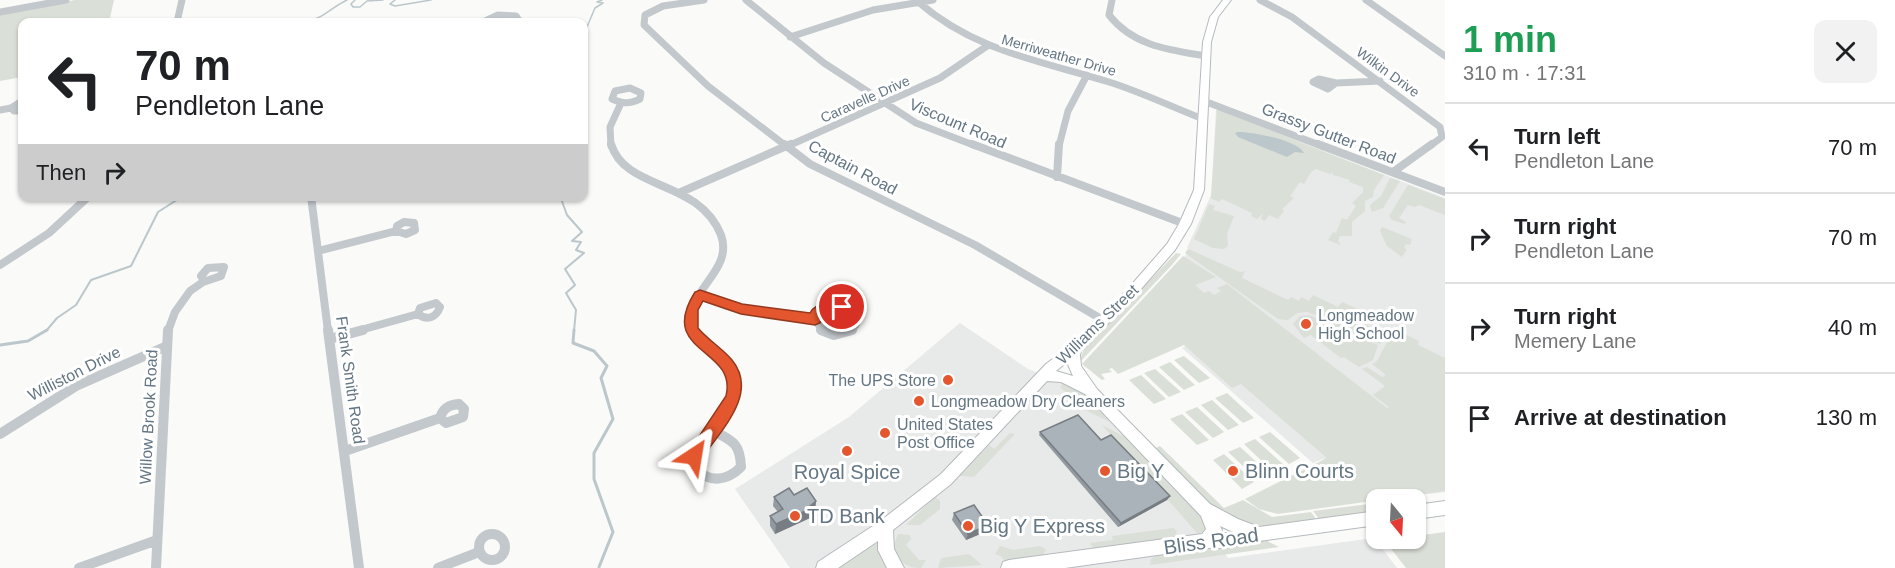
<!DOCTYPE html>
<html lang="en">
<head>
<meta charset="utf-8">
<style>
  :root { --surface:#fff; --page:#f2f2f2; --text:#202124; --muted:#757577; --line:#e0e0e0 }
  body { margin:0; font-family:Arial,sans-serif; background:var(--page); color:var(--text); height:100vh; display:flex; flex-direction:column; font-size:22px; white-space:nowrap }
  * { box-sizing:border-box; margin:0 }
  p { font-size:20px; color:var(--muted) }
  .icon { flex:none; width:33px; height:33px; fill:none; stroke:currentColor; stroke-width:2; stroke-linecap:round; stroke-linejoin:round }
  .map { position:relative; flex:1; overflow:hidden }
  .panel { display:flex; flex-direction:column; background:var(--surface); width:450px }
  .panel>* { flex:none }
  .banner { position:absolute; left:18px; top:18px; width:570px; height:183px; border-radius:12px; box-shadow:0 2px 4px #0004; background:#fff; color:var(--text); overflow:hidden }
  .needle { width:39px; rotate:162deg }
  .tools { position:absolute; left:1366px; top:489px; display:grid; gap:12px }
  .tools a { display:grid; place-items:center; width:60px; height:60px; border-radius:12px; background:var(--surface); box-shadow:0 2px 4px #0004; font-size:30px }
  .pin { position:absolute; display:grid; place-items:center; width:51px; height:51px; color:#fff; margin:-26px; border:3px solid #fff; border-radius:50%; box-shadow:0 2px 6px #0007 }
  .me { position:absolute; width:66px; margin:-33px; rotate:33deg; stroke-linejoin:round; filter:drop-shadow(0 0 4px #0008) }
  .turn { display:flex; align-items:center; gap:21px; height:126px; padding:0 18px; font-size:27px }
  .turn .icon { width:78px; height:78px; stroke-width:2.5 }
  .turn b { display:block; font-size:42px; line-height:51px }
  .then { display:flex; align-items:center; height:57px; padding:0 18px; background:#0003; gap:12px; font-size:22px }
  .round { display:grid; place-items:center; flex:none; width:63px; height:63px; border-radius:12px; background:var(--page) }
  .headline { display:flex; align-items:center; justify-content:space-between; height:102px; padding:0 18px }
  h1 { font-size:36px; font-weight:800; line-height:45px; color:#1e9e55 }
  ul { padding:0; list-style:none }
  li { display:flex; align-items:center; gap:18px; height:90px; padding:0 18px; border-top:2px solid var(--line) }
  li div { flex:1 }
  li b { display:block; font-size:22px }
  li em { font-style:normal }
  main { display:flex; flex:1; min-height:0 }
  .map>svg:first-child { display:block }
</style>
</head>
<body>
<main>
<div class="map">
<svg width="1445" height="568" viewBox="0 0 1445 568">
  <rect width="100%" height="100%" fill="#fafaf8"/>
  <path fill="#e8e9e9" d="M1216,110L1445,198V492L1377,500L1371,503L1323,459L1313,463L1182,348L1189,344L1184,257L1190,251L1187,248L1211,195Z
    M960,323L1028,369L1076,386L1199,513L1228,558L1366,539L1373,548L1381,547L1397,568H790L735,489L849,417Z"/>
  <path fill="#dadfd7" d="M75,0H114L109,22H22V77L0,81V14Z
    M1217,108L1398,177L1401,180L1268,130L1384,175L1374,190L1373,197L1365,201V211L1352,222V236H1340L1338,241L1341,245L1328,240L1333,232L1336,233L1342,218L1347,220L1356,206L1352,203L1363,192V187L1349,182L1350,180L1333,175L1332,172L1330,174L1316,169L1311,172L1304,184L1300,182L1290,196L1294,198L1282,209L1284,211L1278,219L1269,215L1265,221L1261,219L1263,213L1257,219L1251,216L1252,213L1222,199L1219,202L1211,198Z
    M1390,178L1400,181L1383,208L1372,212L1370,205L1381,196Z
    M1408,185L1445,199V215L1419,205L1415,207L1408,205L1399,218L1406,222L1405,224L1392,220L1389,216Z
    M1209,204L1215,206L1213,210L1234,216L1227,234L1228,246L1224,249L1213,248L1194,239Z
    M1382,227L1412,239L1410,245L1406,244L1404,248L1407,249L1402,257L1387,246L1380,231Z
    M1188,249L1240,272L1245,271L1242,278L1288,300L1291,297L1299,301L1301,297L1309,301L1313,295L1338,307L1342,302L1364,312L1359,319L1336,316L1321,317L1307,312L1297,313L1288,320L1278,319L1185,253Z
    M1176,253L1181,254L1171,266L1079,363L1084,349Z
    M1183,256L1216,277L1195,285L1204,293L1209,291L1214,295L1221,291L1217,288L1227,284L1387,408L1389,407L1373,395L1385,386L1362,369L1367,367L1382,377L1386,375L1372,364L1377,361L1394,329L1419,341L1418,345L1445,358V491L1278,514L1259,509L1245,499L1327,458L1241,384L1232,388L1184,345L1118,374L1112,368L1109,369L1112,372L1101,374L1105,379L1102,380L1082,364Z
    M1308,315C1324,318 1325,331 1337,338C1350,344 1362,337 1378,345L1373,360L1359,367L1344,357L1341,358L1311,335L1304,338L1293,324L1300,316Z
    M1337,318L1365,324L1385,335L1380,344L1361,337L1339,336L1324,319Z
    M1184,356L1210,378L1199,383L1174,360Z
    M1170,362L1195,385L1184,390L1159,367Z
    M1155,369L1181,392L1169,397L1144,373Z
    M1141,375L1166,399L1154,404L1129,380Z
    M1065,381L1076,386L1110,422L1087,411L1060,387Z
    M1227,393L1254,418L1243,423L1215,398Z
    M1212,400L1239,425L1228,430L1201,405Z
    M1197,407L1224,432L1213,438L1185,412Z
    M1182,414L1209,440L1197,445L1170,419Z
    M1102,425L1127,438L1199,513L1206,528L1204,532L1197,533Z
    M1270,432L1300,458L1289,464L1259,437Z
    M1010,433L1015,434L974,477L960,476L989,445L994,449Z
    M1255,439L1285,466L1273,472L1244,444Z
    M1160,446L1224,508L1243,500L1272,517L1311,512L1316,519L1257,528C1216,520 1183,477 1156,448Z
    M1240,447L1270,474L1258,480L1228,452Z
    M1224,454L1254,482L1242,489L1213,460Z
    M935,497L940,501V509L920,525H906Z
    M1377,503V511L1319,519L1313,511Z
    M1173,528L1177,531L1174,539L1094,550L1090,543L1113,540L1112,536Z
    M1445,532V568H1406L1385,541L1416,538V536Z
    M898,534L910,535L911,539L906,545L919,560H926L921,568C906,568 897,561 894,545Z
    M1265,540L1279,547L1150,565L1151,559L1157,555Z
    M876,543L890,568H837Z
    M1000,546L1013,550L1040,546L1046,550L1041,557L1005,562L1001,556L995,554Z
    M969,554L982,565L938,568L941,558Z"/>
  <path fill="#bbc7cb" d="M1238,132C1253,132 1297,140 1304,153L1295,152L1287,157L1238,137L1235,133Z"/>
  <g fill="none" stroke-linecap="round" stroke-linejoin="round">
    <path stroke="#bbc7cb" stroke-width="1.5" d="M355,0L351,4L353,7H360L367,1L383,0
      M395,0L390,4L395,6L431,0
      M306,22C328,16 328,9 347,0
      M584,34L595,8L603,3L597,2L602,0"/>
    <path stroke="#bbc7cb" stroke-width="2" d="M560,196L567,215L582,232L572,241L581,242L576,250L584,253L565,269L575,285L566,293L576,310L574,331
      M46,331L57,318L76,305L91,280L131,266L158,212L183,196"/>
    <path stroke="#bbc7cb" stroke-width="3" d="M574,330L573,343L594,351L607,366L601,378L613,419L594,453V479L613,532L599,567
      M0,345L28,341L47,330"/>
    <defs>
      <path id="major" d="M1223,0H1231L1218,17L1211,42L1204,190L1191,224L1175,250L1134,297L1081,351L1080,355L1081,366L1097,389L1210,504L1238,519L1259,527L1377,511V525L1259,541L1226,548H1207L1065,568H1001L1003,562L1009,560L1202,534L1206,529L1201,516L1085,394L1061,382L1047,381L951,484L893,530L894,549L904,568H887L878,550V541L838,568H816L818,562L879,522L941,474L1046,364L1071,345L1126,291L1167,244L1179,224L1194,190L1203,42L1210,17ZM1067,362L1073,376L1056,371ZM1220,526L1233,532L1220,534L1222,530Z
        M1445,501V515L1416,519V505Z"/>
    </defs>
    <use href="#major" stroke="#b5babe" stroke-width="2"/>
    <path stroke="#c3c8cc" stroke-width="7" d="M704,0L663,6L645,15L644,25L708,86L786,146
      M746,0L824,63L916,123L976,146
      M916,0C974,51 1038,60 1109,82C1141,92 1172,107 1203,119
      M1112,0L1109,15C1133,46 1170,50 1206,56
      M1260,0L1292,17L1440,127L1442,137L1430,146
      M1366,0L1445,56
      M0,12L66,0
      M177,22L182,0
      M483,22L498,15L516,16L520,22
      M790,37L873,10L933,0
      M1319,79L1336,83L1328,89L1313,82Z
      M1336,83L1380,81
      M630,88L641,93L640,99C630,104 623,104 612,99L615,91Z
      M1204,101L1322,146
      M11,108L14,111H22
      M0,110L11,108L22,101
      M611,146L610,127L621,103
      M788,146L940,78L987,46
      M1059,146L1068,111L1087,75"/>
    <path stroke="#c3c8cc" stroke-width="8" d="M611,144C626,192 698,178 721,235C735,273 679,293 693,331
      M784,144L810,164L975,245L1103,320
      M972,144L1185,224
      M1318,144L1445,192
      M1393,172L1432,144
      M1057,177L1059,144
      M681,192L791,144
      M311,196L328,331
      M404,222L414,223L415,230L406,234L396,231L397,226Z
      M318,251L396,231
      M0,265L49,233L89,196
      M700,295L741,309L815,319
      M436,303L440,307C436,318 427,321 418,314L420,308Z
      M815,319L823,331
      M815,319L820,310L832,306L850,311L856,324L851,331
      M168,331L175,312L190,291L203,282L221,276L224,267L208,268L201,276L204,280
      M357,331L418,314"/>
    <path stroke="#c3c8cc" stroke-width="10" d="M328,330L359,568
      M692,330C721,376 764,364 712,430
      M821,330L834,335L852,330
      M330,339L363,330
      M459,404L464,409L463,417L446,423L440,418C443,408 449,405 459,404Z
      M712,430C732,441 740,442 741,467C728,480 710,484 697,469L696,451Z
      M0,434L76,386L167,346
      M345,451L440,418
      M479 547a13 13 0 1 1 26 0a13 13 0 1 1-26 0Z
      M79,568L157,540
      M156,568L168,330
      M438,568L479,552"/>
    <use href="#major" fill="#fff" fill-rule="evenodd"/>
  </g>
  <path fill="#929a9f" d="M1040,432L1170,496L1167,500L1118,527L1039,435Z
    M794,495L816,501L815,510L811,514L810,518L775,534L770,526V516L778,512L773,506L774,497Z
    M954,513L985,532L966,540L952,520Z"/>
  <path fill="#777d82" d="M1170,496L1167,500L1118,527L1121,523Z
    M816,501L815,510L811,514L810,518L775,534L776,524L810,506Z
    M988,525L985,532L966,540L968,534Z"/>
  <path fill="#aab3b9" stroke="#777d82" stroke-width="1.5" d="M1078,415L1101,440L1111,435L1170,496L1121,523L1040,432Z
    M789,488L794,495L807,488L816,501L810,506L812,508L776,524L770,516L783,509L774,497Z
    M974,505L988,525L968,534L954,513Z"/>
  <path fill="#e4572e" stroke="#94391e" stroke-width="1.5" d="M700,290L742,304L810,313C816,302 840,296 849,307L842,312L827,313L820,323L815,325L741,314L703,301L698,310V328C708,340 722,348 732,360C760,394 719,432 700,461H688L686,456L726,396C738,347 656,354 695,292Z"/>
  <g fill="#e4572e" stroke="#fff" stroke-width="2">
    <circle cx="1306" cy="324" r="6"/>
    <circle cx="948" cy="380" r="6"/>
    <circle cx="919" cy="401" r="6"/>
    <circle cx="885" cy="433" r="6"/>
    <circle cx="847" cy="451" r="6"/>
    <circle cx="1105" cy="471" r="6"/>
    <circle cx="1233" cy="471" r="6"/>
    <circle cx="795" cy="516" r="6"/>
    <circle cx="968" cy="526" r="6"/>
  </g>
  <g text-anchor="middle" stroke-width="6" stroke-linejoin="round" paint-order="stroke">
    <g font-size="14" fill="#657683" stroke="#fff">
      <text transform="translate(1059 55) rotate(16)" y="5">Merriweather Drive</text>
      <text transform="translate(1388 72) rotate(36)" y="5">Wilkin Drive</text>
      <text transform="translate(865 99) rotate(-24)" y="5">Caravelle Drive</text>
    </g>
    <g font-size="16" fill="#657683" stroke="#fff">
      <text transform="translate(958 123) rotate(23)" y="6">Viscount Road</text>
      <text transform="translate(1329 133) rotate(21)" y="6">Grassy Gutter Road</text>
      <text transform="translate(853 167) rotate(28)" y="6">Captain Road</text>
      <text transform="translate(1097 324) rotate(-44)" y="6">Williams Street</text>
      <text transform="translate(74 373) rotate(-27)" y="6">Williston Drive</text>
      <text transform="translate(351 380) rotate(82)" y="6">Frank Smith Road</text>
      <text transform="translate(148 417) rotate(-87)" y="6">Willow Brook Road</text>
    </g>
    <g font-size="16" fill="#657683" stroke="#fff" text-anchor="start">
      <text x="1318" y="321">Longmeadow<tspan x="1318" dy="18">High School</tspan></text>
      <text x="936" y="386" text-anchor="end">The UPS Store</text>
      <text x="931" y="407">Longmeadow Dry Cleaners</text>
      <text x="897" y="430">United States<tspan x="897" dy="18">Post Office</tspan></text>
    </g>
    <g font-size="20" fill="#657683" stroke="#fff" text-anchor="start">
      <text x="1117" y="478">Big Y</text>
      <text x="1245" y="478">Blinn Courts</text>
      <text x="847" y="479" text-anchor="middle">Royal Spice</text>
      <text x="807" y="523">TD Bank</text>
      <text x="980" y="533">Big Y Express</text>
    </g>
    <g font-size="20" fill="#657683" stroke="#fff">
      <text transform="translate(1211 541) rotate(-8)" y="7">Bliss Road</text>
    </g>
  </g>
</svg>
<div class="tools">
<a><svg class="needle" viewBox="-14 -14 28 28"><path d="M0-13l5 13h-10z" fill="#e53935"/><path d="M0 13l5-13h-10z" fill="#757577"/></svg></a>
</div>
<div class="pin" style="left:842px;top:307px;background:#d93025"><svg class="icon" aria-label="arrive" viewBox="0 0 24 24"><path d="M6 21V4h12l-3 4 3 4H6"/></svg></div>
<svg class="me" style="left:694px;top:456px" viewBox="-20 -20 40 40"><path d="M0-17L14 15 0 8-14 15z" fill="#e4572e" stroke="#fff" stroke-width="4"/></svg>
<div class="banner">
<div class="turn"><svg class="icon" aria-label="left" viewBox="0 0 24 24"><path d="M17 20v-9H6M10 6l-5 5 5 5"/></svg><div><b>70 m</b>Pendleton Lane</div></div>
<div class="then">Then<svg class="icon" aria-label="right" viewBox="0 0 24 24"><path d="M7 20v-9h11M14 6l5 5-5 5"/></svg></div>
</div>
</div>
<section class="panel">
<div class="headline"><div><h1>1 min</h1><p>310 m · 17:31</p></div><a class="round"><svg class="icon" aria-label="close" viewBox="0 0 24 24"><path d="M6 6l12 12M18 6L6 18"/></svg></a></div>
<ul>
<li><svg class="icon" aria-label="left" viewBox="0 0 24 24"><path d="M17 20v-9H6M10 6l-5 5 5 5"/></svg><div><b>Turn left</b><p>Pendleton Lane</p></div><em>70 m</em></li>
<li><svg class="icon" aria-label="right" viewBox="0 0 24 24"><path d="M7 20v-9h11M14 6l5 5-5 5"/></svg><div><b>Turn right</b><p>Pendleton Lane</p></div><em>70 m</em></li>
<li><svg class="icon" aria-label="right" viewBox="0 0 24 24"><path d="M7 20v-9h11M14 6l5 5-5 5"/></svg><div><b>Turn right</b><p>Memery Lane</p></div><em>40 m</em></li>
<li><svg class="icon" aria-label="arrive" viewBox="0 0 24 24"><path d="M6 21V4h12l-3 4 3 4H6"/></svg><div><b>Arrive at destination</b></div><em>130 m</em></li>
</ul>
</section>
</main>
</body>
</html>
